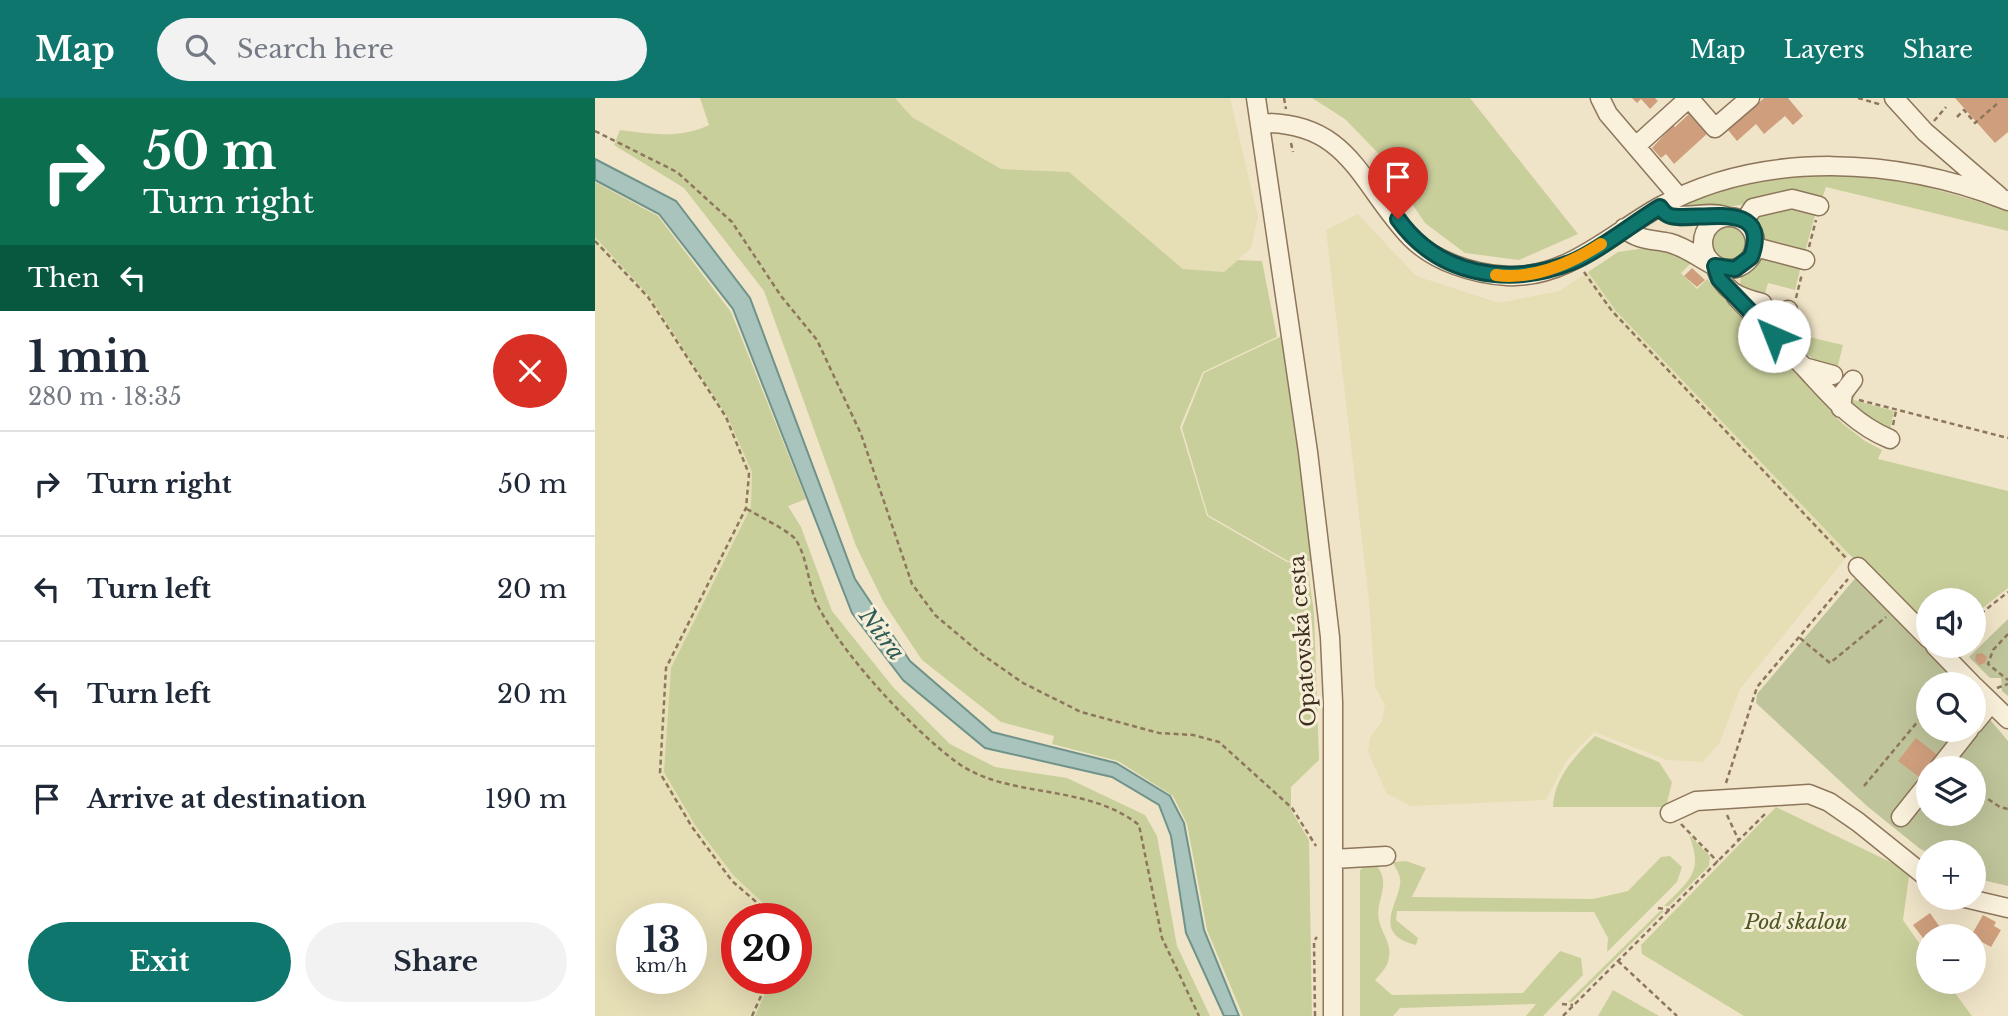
<!DOCTYPE html>
<html lang="en">
<head>
<meta charset="utf-8">
<style>
  :root { --surface:#fff; --page:#f2f2f3; --text:#1f2937; --muted:#747a83; --line:#e0e1e3; --accent:#0f766e }
  body { margin:0; font-family:"Libre Baskerville",serif; background:var(--page); color:var(--text); height:100vh; display:flex; flex-direction:column; font-size:26px; white-space:nowrap }
  * { box-sizing:border-box; margin:0 }
  p { font-size:23px; color:var(--muted) }
  .icon { flex:none; width:38px; height:38px; fill:none; stroke:currentColor; stroke-width:2; stroke-linecap:round; stroke-linejoin:round }
  .map { position:relative; flex:1; overflow:hidden }
  .sheet { display:flex; flex-direction:column; background:var(--surface); width:595px }
  .sheet>* { flex:none }
  .hud { background:#0b6e4f; color:#fff; overflow:hidden }
  .buttons { position:absolute; left:1321px; top:490px; display:grid; gap:14px }
  .buttons a { display:grid; place-items:center; width:70px; height:70px; border-radius:50%; background:var(--surface); box-shadow:0 7px 28px #0002; font-size:35px }
  .speed { position:absolute; left:21px; top:805px; display:flex; gap:14px; font-size:35px; font-weight:700; text-align:center }
  .speed>* { display:grid; place-content:center; width:91px; height:91px; border-radius:50%; background:var(--surface); box-shadow:0 7px 28px #0002; line-height:1 }
  .speed small { font-size:18px; font-weight:400 }
  .speed .limit { border:10px solid #d22; background:#fff; color:#111 }
  .pin { position:absolute; display:grid; place-items:center; width:60px; height:60px; color:#fff; margin:-72px -30px; border-radius:50% 50% 50% 0; rotate:-45deg; box-shadow:0 0 7px #0007 }
  .pin .icon { rotate:45deg }
  .me { position:absolute; width:77px; margin:-38px; rotate:316deg; stroke-linejoin:round; filter:drop-shadow(0 0 5px #0008) }
  .turn { display:flex; align-items:center; gap:24px; height:147px; padding:0 28px; font-size:32px }
  .turn .icon { width:91px; height:91px; stroke-width:2.5 }
  .turn b { display:block; font-size:49px; line-height:60px }
  .then { display:flex; align-items:center; height:66px; padding:0 28px; background:#0003; gap:14px; font-size:26px }
  .round { display:grid; place-items:center; flex:none; width:74px; height:74px; border-radius:37px; background:var(--page) }
  .summary { display:flex; align-items:center; justify-content:space-between; height:119px; padding:0 28px }
  h1 { font-size:42px; font-weight:700; line-height:52px }
  .action { display:flex; gap:14px; margin-top:auto; padding:14px 28px }
  .action a { flex:1; height:80px; border-radius:42px; background:var(--accent); color:#fff; font-size:28px; font-weight:700; line-height:80px; text-align:center }
  .action a+a { background:var(--page); color:var(--text) }
  ul { padding:0; list-style:none }
  li { display:flex; align-items:center; gap:21px; height:105px; padding:0 28px; border-top:2px solid var(--line) }
  li div { flex:1 }
  li b { display:block; font-size:26px }
  li em { font-style:normal }
  header { display:flex; align-items:center; gap:42px; box-sizing:border-box; height:98px; padding:0 35px; background:var(--accent); color:#fff }
  header strong { font-size:33px }
  nav { display:flex; gap:38px; margin-inline-start:auto; font-size:24px }
  .search { width:490px; height:63px; background:var(--page); display:flex; align-items:center; gap:18px; box-sizing:border-box; padding:0 24px; border-radius:38px; color:var(--muted); font-size:26px }
  main { display:flex; flex:1; min-height:0 }
  .map>svg:first-child { display:block }
</style>
</head>
<body>
<header>
<strong>Map</strong>
<div class="search"><svg class="icon" aria-label="search" viewBox="0 0 24 24"><circle cx="10" cy="10" r="6"/><path d="M15 15l6 6"/></svg>Search here</div>
<nav><a>Map</a><a>Layers</a><a>Share</a></nav>
</header>
<main>
<section class="sheet">
<div class="hud">
<div class="turn"><svg class="icon" aria-label="right" viewBox="0 0 24 24"><path d="M7 20v-9h11M14 6l5 5-5 5"/></svg><div><b>50 m</b>Turn right</div></div>
<div class="then">Then<svg class="icon" aria-label="left" viewBox="0 0 24 24"><path d="M17 20v-9H6M10 6l-5 5 5 5"/></svg></div>
</div>
<div class="summary"><div><h1>1 min</h1><p>280 m · 18:35</p></div><a class="round" style="background:#d93025;color:#fff"><svg class="icon" aria-label="close" viewBox="0 0 24 24"><path d="M6 6l12 12M18 6L6 18"/></svg></a></div>
<ul>
<li><svg class="icon" aria-label="right" viewBox="0 0 24 24"><path d="M7 20v-9h11M14 6l5 5-5 5"/></svg><div><b>Turn right</b></div><em>50 m</em></li>
<li><svg class="icon" aria-label="left" viewBox="0 0 24 24"><path d="M17 20v-9H6M10 6l-5 5 5 5"/></svg><div><b>Turn left</b></div><em>20 m</em></li>
<li><svg class="icon" aria-label="left" viewBox="0 0 24 24"><path d="M17 20v-9H6M10 6l-5 5 5 5"/></svg><div><b>Turn left</b></div><em>20 m</em></li>
<li><svg class="icon" aria-label="arrive" viewBox="0 0 24 24"><path d="M6 21V4h12l-3 4 3 4H6"/></svg><div><b>Arrive at destination</b></div><em>190 m</em></li>
</ul>
<div class="action"><a>Exit</a><a>Share</a></div>
</section>
<div class="map">
<svg width="1413" height="918" viewBox="0 0 1413 918">
  <rect width="100%" height="100%" fill="#f0e4c8"/>
  <path fill="#e6deb5" fill-rule="evenodd" d="M300,0H635L663,119L656,150L629,174L588,171L474,74L406,71L317,19Z
    M763,116L821,178L904,205L964,193L993,174L1021,213L1254,456L1145,591L1124,646L1108,664L1072,662L999,634L971,663L951,702L816,708L792,696L773,654L775,639L787,623L790,607L780,589L774,503L731,132Z
    M0,139L55,199L133,320L157,374L156,409L76,570L69,674L100,727L139,778L185,821H142V880H177L160,918H0ZM37,821H96V880H37Z"/>
  <path fill="#c9cf9b" d="M105,0H300L317,19L406,71L474,74L588,171L629,174L643,162L667,163L682,239L608,274L585,329L612,418L692,464H712L719,515L724,662L696,689V712L714,742L717,918H648L612,832L592,726L578,698L523,663L457,646L459,638L406,624L327,562L289,505L261,448L169,193L89,90L19,47L25,32C57,36 84,41 114,27Z
    M717,0H875L983,136L924,162L870,155L830,125L782,54L750,21Z
    M1243,75L1322,86L1406,110L1413,113V133L1231,89L1227,101L1205,95H1181L1162,99L1151,106L1089,116L1084,112C1106,85 1208,78 1243,75Z
    M0,84L63,118L136,214L211,401L193,408L206,429L237,513L298,589L355,646L400,669L472,680L550,717L562,738L582,848L615,918H160L177,880H201V821H185L139,778L100,727L69,674L76,570L156,409L157,374L133,320L55,199L0,139Z
    M1190,108L1221,114L1210,154L1171,144L1162,125L1163,115Z
    M1112 144a20 20 0 1 1 40 0a20 20 0 1 1-40 0Z
    M1057,149L1075,152L1097,164L1086,175L1102,191L1112,181L1247,325L1270,343L1287,352L1283,361L1413,393V490L1379,517V502H1334L1333,533L1254,456L1021,213L993,174L1023,154Z
    M1168,156L1207,164L1200,192L1173,185L1169,199L1145,189L1146,176Z
    M1194,221H1199L1197,235L1248,247L1242,271C1219,266 1203,249 1186,232Z
    M687,238L718,463H693L613,417L587,330L609,275Z
    M1261,289L1259,302L1299,313L1295,333C1278,326 1257,316 1252,297Z
    M1000,638L1064,664L1077,684L1071,709H958C959,680 980,658 1000,638Z
    M1181,709L1308,770L1314,778L1308,822L1333,858L1334,884H1352L1377,918H1149L1047,856L1046,847Z
    M1094,737L1115,758L1114,768L1074,808H1069C1094,783 1109,774 1094,737Z
    M1075,758L1087,769L1082,784L1012,854L1013,840L999,814L802,813L801,822L823,840L821,847C772,835 809,800 805,780C804,775 800,769 798,764L811,763L831,770L817,799L998,801L1033,793L1066,759Z
    M772,766L783,769C796,789 780,802 784,822C786,834 797,846 794,859C793,869 787,874 780,882L797,897L928,895L965,853L986,860L988,877L948,918H931L941,906L805,910L798,918H765V772Z
    M1065,813H1069L977,904H973Z
    M1018,892L1064,918H1003Z"/>
  <path fill="#bfc49a" fill-rule="evenodd" d="M1263,477L1369,586H1334V632H1379V596L1386,611L1413,643V788L1379,780V754L1333,755L1324,750L1272,708L1161,605L1162,596ZM1334,670H1379V716H1334Z
    M1413,521V598L1407,593L1406,580H1395L1374,559Z"/>
  <path fill="#a9c4bc" stroke="#6f938a" stroke-width="2" d="M0,61L81,103L155,200L260,481L315,563L397,634L521,665L575,698L589,725L609,832L644,918H629L591,835L576,738L564,707L517,679L390,650L308,582L257,515L138,211L64,116L0,82Z"/>
  <path fill="#cf9f7d" d="M1037,0H1060L1063,3L1055,11L1046,1L1042,5Z
    M1169,0H1193L1208,18L1198,27L1190,18L1169,36L1161,26L1142,43L1133,32Z
    M1360,0H1413V34L1400,45Z
    M1096,14L1114,34L1079,66L1071,56L1066,60L1057,50L1078,27L1080,29Z
    M1097,170L1110,182L1102,189L1089,178Z
    M1387,555L1392,559L1390,565L1384,567L1380,562L1381,556Z
    M1321,640L1345,659L1328,682L1303,663Z
    M1335,815L1351,838H1334V848L1318,827Z
    M1388,817L1401,824L1399,828L1406,832L1396,849L1376,838Z"/>
  <g fill="none" stroke-linecap="round" stroke-linejoin="round">
    <defs>
      <path id="minor" d="M661,0L713,354L735,539L738,604V918
        M1005,0L1013,16L1084,99
        M1094,0L1120,30L1155,0
        M1299,0L1330,34L1404,98
        M665,25C755,23 765,87 816,140C840,164 879,176 912,178C971,181 1016,136 1064,109C1169,51 1304,60 1413,103
        M1041,48L1094,0
        M1064,109C1084,127 1107,111 1130,118
        M1108 145a26 26 0 1 1 52 0a26 26 0 1 1-52 0Z
        M1149,124L1158,110L1197,101L1224,108
        M1029,130C1043,143 1057,141 1075,145C1090,149 1106,161 1120,168C1128,193 1143,199 1167,205
        M1160,149L1210,162
        M1141,199L1209,269L1238,277
        M1179,238L1184,222L1193,212
        M1209,269C1235,297 1258,326 1295,341
        M1246,310L1248,295L1258,282
        M1263,469L1334,541
        M1340,548L1377,586
        M1379,588L1413,621
        M1379,626L1396,605
        M1344,670L1374,632
        M1075,715L1101,703L1214,696L1234,704L1263,724L1334,781
        M1306,719L1334,684
        M738,761L791,758
        M1370,800L1413,810"/>
    </defs>
    <use href="#minor" stroke="#8d765c" stroke-width="21"/>
    <path stroke="#8d765c" stroke-width="2.5" stroke-dasharray="5 3.5" stroke-linecap="butt" d="M689,0L691,11
      M1263,0L1287,7
      M1362,19L1369,12L1380,25L1403,5
      M1339,23L1351,9
      M0,33L82,74L137,124L186,198L222,242L266,336L317,486L340,517L385,555L428,585L486,614L564,635L598,637L624,644L697,710L721,748
      M696,45L698,54
      M0,143L53,199L131,319L154,376L151,410L71,570L65,675L97,729L137,783L181,821
      M1214,149L1221,122
      M989,174L1017,213L1251,460
      M1201,200L1207,176
      M1264,302L1413,340
      M1298,327L1301,313
      M152,411C163,418 195,433 201,442C213,461 213,488 223,508C249,558 315,629 360,663C411,702 490,684 544,727L567,840L604,918
      M1379,521L1413,494
      M1413,536L1398,552L1393,566L1413,582
      M1205,540L1235,565L1291,519
      M1402,590L1413,586
      M1131,685L1162,589L1253,481
      M1269,688L1334,610
      M1379,692L1405,709L1413,711
      M1132,717L1144,743
      M1086,726L1123,764
      M1063,810L1075,812
      M1023,863L1082,918
      M967,906L978,907
      M157,918L174,880
      M720,918L719,843L722,839
      M968,918L1171,715"/>
    <use href="#minor" stroke="#faf1dc" stroke-width="18"/>
  </g>
  <g fill="none" stroke-linecap="round" stroke-linejoin="round">
    <defs>
      <path id="route" d="M803,121C844,178 914,189 977,164C1001,155 1040,124 1065,109C1067,112 1069,115 1073,117C1092,127 1179,96 1156,159L1140,171L1120,168L1124,181L1179,238"/>
    </defs>
    <use href="#route" stroke="#0a4d48" stroke-width="18"/>
    <use href="#route" stroke="#0f766e" stroke-width="12"/>
    <path stroke="#f59e0b" stroke-width="12" d="M901,177C939,182 975,166 1006,146"/>
  </g>
  <g text-anchor="middle" stroke-width="6" stroke-linejoin="round" paint-order="stroke">
    <g font-size="21" fill="#3d2e20" stroke="#f7eed8">
      <text transform="translate(708 543) rotate(-94)" y="7">Opatovská cesta</text>
    </g>
    <g font-size="21" font-style="italic" fill="#4d5a26" stroke="#f7eed8">
      <text x="1201" y="831">Pod skalou</text>
    </g>
    <g font-size="23" font-style="italic" fill="#2f5d5a" stroke="#f7eed8">
      <text transform="translate(287 536) rotate(53)" y="8">Nitra</text>
    </g>
  </g>
</svg>
<div class="buttons">
<a><svg class="icon" aria-label="sound" viewBox="0 0 24 24"><path d="M4 9h4l5-4v14l-5-4H4zM17 9q2 3 0 6"/></svg></a>
<a><svg class="icon" aria-label="search" viewBox="0 0 24 24"><circle cx="10" cy="10" r="6"/><path d="M15 15l6 6"/></svg></a>
<a><svg class="icon" aria-label="layers" viewBox="0 0 24 24"><path d="M12 4l9 5-9 5-9-5zM3 14l9 5 9-5"/></svg></a>
<a>+</a>
<a>−</a>
</div>
<div class="speed"><div>13<small>km/h</small></div><div class="limit">20</div></div>
<div class="pin" style="left:803px;top:121px;background:#d93025"><svg class="icon" aria-label="arrive" viewBox="0 0 24 24"><path d="M6 21V4h12l-3 4 3 4H6"/></svg></div>
<svg class="me" style="left:1179px;top:238px" viewBox="-20 -20 40 40"><circle r="19" fill="#fff"/><path d="M0-13L10 11 0 6-10 11z" fill="#0f766e"/></svg>
</div>
</main>
</body>
</html>
